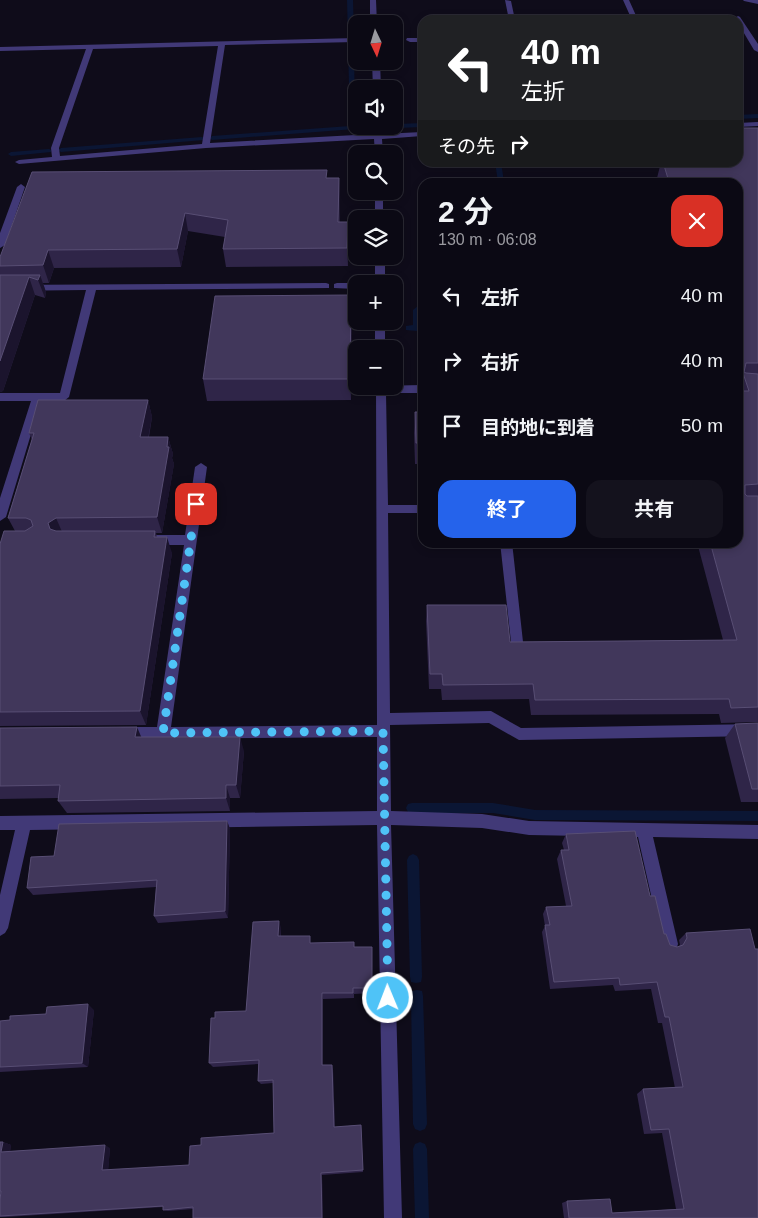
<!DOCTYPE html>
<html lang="ja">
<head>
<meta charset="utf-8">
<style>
  :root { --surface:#0b0914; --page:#14121d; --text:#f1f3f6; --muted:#9a9aa0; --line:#2b2a34; --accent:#2563eb }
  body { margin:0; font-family:Helvetica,"Noto Sans JP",sans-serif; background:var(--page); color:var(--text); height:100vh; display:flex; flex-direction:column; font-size:19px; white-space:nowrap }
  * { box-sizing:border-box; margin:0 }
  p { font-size:16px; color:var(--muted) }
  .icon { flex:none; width:28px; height:28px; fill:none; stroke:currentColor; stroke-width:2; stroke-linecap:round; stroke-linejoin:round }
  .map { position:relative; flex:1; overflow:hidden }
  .side { position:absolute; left:418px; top:178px; width:325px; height:370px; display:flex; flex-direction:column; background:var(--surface); border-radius:15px; box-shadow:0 2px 8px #0003,0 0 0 1px var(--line) }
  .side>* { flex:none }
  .guide { position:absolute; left:418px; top:15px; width:325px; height:152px; border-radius:15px; box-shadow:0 2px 8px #0003,0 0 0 1px var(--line); background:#202124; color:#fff; overflow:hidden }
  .needle { width:32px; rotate:176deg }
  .controls { position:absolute; left:348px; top:15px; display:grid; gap:10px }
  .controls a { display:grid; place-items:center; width:55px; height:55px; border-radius:10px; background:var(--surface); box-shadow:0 2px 8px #0003,0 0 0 1px var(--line); font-size:25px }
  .pin { position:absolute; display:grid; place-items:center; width:42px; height:42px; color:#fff; margin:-21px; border-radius:10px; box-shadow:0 2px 8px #0006 }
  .me { position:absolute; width:55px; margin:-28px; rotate:359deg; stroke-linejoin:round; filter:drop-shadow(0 0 4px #0008) }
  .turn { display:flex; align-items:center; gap:18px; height:105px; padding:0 20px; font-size:22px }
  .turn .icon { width:65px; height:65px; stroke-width:2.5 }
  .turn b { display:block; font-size:35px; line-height:42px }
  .then { display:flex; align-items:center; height:48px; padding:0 20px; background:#0003; gap:10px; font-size:19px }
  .round { display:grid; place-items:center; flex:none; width:52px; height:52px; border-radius:15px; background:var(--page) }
  .overview { display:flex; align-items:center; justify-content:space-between; height:85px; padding:0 20px }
  h1 { font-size:30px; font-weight:700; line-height:38px }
  .action { display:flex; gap:10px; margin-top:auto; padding:10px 20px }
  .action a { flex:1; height:58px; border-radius:15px; background:var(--accent); color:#fff; font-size:20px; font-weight:700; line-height:58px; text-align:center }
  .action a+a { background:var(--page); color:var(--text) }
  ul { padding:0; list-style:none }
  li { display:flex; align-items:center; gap:15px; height:65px; padding:0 20px }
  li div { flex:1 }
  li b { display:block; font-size:19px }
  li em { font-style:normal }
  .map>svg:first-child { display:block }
</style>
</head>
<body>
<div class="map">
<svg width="758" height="1218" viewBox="0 0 758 1218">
  <rect width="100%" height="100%" fill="#0f0c1a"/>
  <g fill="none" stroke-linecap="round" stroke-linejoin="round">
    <path fill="#0b1634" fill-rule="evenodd" d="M347,0H353L354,37L351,39L348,37Z
      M351,42L354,44L355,129L212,140L209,138L212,136L350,126L348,44Z
      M758,114V118L738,119V115Z
      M422,123V127L398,128L395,126L398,124Z
      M202,137L204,138V140L61,152L58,150L61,148Z
      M49,149L51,150V152L11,156L8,154L11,152Z
      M495,162H501L504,182H498Z
      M419,305H422L421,328L417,331L406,330V326L413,325V310Z
      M412,803H493L535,810L758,811V821L535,820L493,813H412L408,812L406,808L408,804Z
      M413,854L417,856L419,860L422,977L421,982L416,983L411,982L410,977L407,860L409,856Z
      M417,990L422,991L423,996L427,1124L425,1129L420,1131L415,1129L413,1124L411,996L412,991Z
      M420,1142L425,1144L427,1149L429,1218H415L413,1149L415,1144Z"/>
    <path fill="#413977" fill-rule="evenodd" d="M370,0H376L377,24H370Z
      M505,0L511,1L515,20H509Z
      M623,0H629L638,20H632Z
      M743,0H758V4L744,1Z
      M738,16L740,17L758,44V52L754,50L735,18Z
      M356,38V42L225,45L210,143L374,134V129L378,127L382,129V134L422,132V136L382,139L383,154H375L374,139L206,148L19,164L15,162L19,160L52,157L51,148L86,49L0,51V47ZM218,46L202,144L60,156L59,148L93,49Z
      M407,38H422V42H410L406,40Z
      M372,61H380L381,89H373Z
      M758,122V126L738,127V123Z
      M21,184L25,187L5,245L0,248V233L17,187Z
      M375,191H383V219H375Z
      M375,256H385V284H375Z
      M326,283L329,284V288L96,290L69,397L64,401H41L6,517L0,521V498L31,401H0V393H60L86,290L0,291V285Z
      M337,283H356L359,284H356V289L334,288V284Z
      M375,321H385V349H375Z
      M422,385V393H386L388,505H422V513H388L390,713L491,711L521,728L758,724V736L519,740L489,723L390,725L391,811L482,814L529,821L758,825V839L653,837L678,944L676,950L670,952L664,950L662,944L638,837L529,835L482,828L391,825L402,1218H384L377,825L30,830L8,928L5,933L0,936V895L15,830H0V816L377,811V737L123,739L118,737L116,733L118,729L123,727H157L184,545H151L147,543L145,540L147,537L151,535H185L195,467L201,463L207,467L171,727L377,725L376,386Z
      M500,542H512L524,651L523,655L518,656L513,655L512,651Z"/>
  </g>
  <path fill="#2f2548" d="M758,128V722L721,723L719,714L531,715L529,699L442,700L441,689H429L426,621L427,605L510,642L723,640L698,546L700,542H738V182H658L657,178L660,166L659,162H738Z
    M327,178H339L340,222L348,239V266L226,267L223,249L225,237L188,231L181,267L54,268L49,283H43L46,292L45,298L35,295L3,391L0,392V257Z
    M351,295L352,317L351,400L207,401L203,379Z
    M420,311H422V360H421L419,329Z
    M148,400L152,417L149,437H168L173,454L172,458L174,464L162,533H156L157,537L172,553L146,725L0,726V544L15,531L8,518L32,440L29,433Z
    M415,412H422V464H415L414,433Z
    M758,723V802H741L725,738L735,724Z
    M0,728L142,737L244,751L240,798H230V811L67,813L58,801V798L0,799Z
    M227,821L230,829L228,918L158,923L154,916L156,887L33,895L27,888L54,856Z
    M566,834L650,896L664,934L670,945L677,947L679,946L680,945L679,940L686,933L755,949L758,1218H564L562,1203L567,1201L612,1213L676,1209L662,1133L644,1134L637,1094L643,1089L675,1088L662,1023H658L651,989L615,991L613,985L550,989L542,932L545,926L543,914L546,907L566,906L557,859L561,850H564L562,843Z
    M281,928V936L311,943L354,942V947H372V993L354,994V998L323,999V1065L333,1069L335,1127L361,1125L363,1172L322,1175L323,1218H193V1209L168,1211L163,1210V1207L6,1217H0V1200L1,1193H0V1142H3L11,1145L10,1151L110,1148L108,1170L189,1165L201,1145L274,1133L273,1083L261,1084L258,1081V1064L213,1067L209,1063L215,1018L246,1011Z
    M94,1010L88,1067L0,1072V1021L10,1020L46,1014Z"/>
  <path fill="#1b142d" d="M339,178L340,196L339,239L338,222Z
    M185,213L188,231L181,267L177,249Z
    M348,222V266L347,248Z
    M48,250L54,268L49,283L43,265Z
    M40,275L46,292L45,298L38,280Z
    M29,277L35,295L3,391L0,392V361Z
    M351,295L352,317L351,400L350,379Z
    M148,400L152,417L145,454L140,437Z
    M168,437L173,454L172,458L174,464L162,533L157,517Z
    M56,518L63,534L55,540L48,523Z
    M167,537L172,553L146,725L140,711Z
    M137,727L143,741L135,737Z
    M240,737L244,751L240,798L236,785Z
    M226,785L230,798V811L226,798Z
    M227,821L230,829L228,918L225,911Z
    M279,921L281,928L280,942L278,936Z
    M322,993L323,999V1069L322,1065Z
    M88,1004L94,1010L88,1067L82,1063Z
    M332,1065L333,1069L335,1130L334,1127Z
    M3,1142L11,1145L10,1154L1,1152Z
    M105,1145L110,1148L108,1172L102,1170Z
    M321,1173L322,1175L323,1218H322Z"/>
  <path fill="#41375b" stroke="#584e74" d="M738,128H758V363H746L744,372L746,373L758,374V484L745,485V494L747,496H758V707L731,708L729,699L535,700L533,684L443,685L442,674H430L427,605H506L510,642L737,640L710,542H738V391H749L738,358V182H669L663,162H738Z
    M327,170L326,178H339L338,222H348L347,248L223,249L228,220L185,213L177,249L48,250L43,265L0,266V257L32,172Z
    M0,275H40L38,280L29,277L0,361Z
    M351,295L350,379H203L215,296Z
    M420,311H422V343Z
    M38,400H148L140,437H168L167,447H169L157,517L56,518L48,523L50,529L56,531H155L154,537H167L140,711L0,712V544L4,531H25L33,526L31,520L26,518H8L34,433H29Z
    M415,412H422V443H416Z
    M758,723V789H752L735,724Z
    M137,727L135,737H240L236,785H226V798L58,801L60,785L0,786V728Z
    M227,821L225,911L154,916L157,880L27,888L31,857L54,856L59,824Z
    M635,831L650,896H655L664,934H666L670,945L677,947L683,945L687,938L686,933L750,929L755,949H758V1218H569L567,1201L610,1199L612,1213L684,1209L669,1129L651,1130L643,1089L683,1087L669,1017H665L657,982L620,985L619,978L554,982L545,925H550L546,907L572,906L561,850H569L566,834Z
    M279,921L278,936H310V943L354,942V947H372V988H353V993H322V1065H332L334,1127L361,1125L363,1170L321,1173L322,1218H193V1207L163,1210V1206L0,1216V1200L1,1191H0V1142H3L1,1152L105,1145L102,1170L189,1165L190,1146L201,1145V1138L274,1133L273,1080L258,1081L259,1060L209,1063L211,1018H215V1012L246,1011L253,922Z
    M88,1004L82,1063L0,1067V1021L10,1020V1016L46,1014L47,1007Z"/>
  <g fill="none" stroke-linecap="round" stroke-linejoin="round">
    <path stroke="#4fc3f7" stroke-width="9" stroke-dasharray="0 16.2" d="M196,504L163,733L383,731L388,998"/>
  </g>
</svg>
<div class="controls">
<a><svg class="needle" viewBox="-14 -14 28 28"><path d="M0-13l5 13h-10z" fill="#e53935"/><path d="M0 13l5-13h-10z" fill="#9a9aa0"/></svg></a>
<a><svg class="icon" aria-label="sound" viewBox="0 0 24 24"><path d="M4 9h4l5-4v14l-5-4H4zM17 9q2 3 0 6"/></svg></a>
<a><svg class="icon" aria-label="search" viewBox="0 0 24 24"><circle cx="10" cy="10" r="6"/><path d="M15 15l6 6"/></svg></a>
<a><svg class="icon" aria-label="layers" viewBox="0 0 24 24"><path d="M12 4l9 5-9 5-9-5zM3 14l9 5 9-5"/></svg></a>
<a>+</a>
<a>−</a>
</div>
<div class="pin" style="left:196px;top:504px;background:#d93025"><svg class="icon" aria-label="arrive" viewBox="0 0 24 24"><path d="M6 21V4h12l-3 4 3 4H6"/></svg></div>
<svg class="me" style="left:388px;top:998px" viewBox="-20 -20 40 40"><circle r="17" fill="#4fc3f7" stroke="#fff" stroke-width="3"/><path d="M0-11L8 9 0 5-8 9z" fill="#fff"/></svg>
<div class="guide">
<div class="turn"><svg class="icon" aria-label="left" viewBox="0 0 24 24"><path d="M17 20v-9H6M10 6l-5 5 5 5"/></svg><div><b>40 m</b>左折</div></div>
<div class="then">その先<svg class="icon" aria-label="right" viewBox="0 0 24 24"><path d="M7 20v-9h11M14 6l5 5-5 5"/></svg></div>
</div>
<section class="side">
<div class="overview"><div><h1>2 分</h1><p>130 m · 06:08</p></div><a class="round" style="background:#d93025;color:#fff"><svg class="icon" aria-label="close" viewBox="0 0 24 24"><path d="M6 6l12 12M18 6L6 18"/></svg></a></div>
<ul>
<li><svg class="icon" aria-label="left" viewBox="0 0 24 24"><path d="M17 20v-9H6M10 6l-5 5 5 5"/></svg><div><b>左折</b></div><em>40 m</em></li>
<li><svg class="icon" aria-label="right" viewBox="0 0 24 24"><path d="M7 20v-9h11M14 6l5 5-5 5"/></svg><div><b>右折</b></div><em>40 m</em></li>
<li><svg class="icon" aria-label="arrive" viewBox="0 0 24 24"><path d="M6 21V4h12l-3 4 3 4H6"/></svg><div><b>目的地に到着</b></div><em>50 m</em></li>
</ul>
<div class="action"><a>終了</a><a>共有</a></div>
</section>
</div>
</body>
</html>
